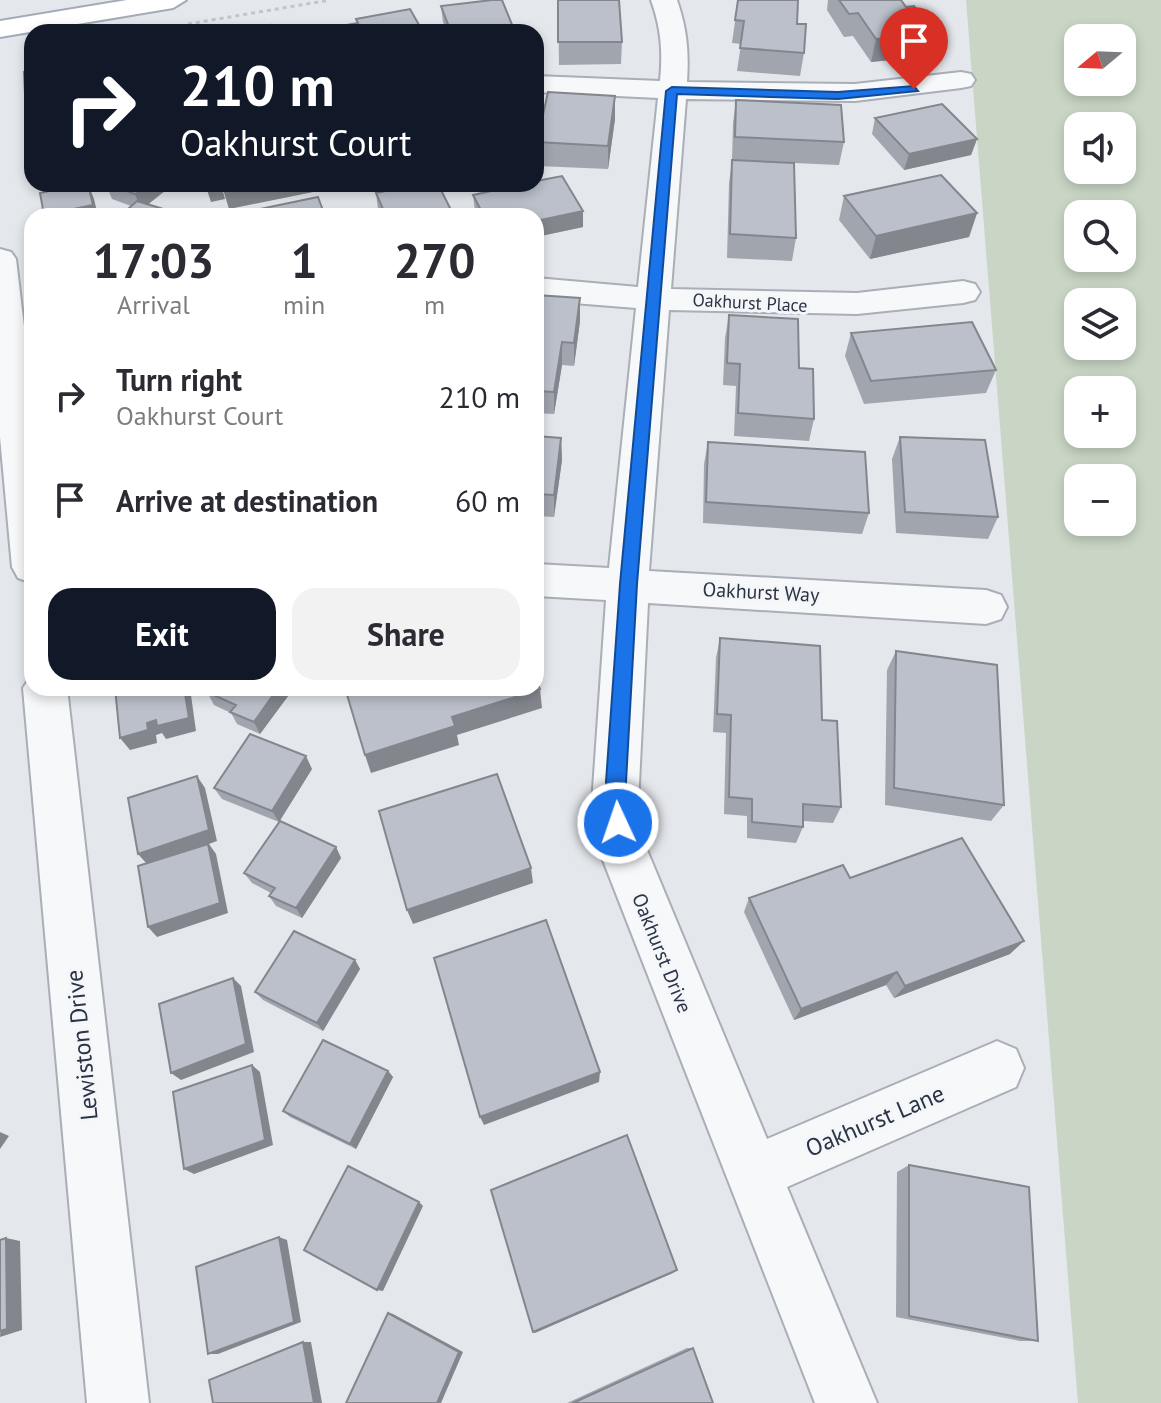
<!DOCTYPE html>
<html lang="en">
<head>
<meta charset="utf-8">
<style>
  :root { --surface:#fff; --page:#f2f2f3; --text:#2b2b33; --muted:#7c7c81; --accent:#111827 }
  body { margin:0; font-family:"PT Sans",sans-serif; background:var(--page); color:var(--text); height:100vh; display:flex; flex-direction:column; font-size:30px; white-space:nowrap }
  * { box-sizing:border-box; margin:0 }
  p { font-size:26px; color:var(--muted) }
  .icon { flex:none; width:44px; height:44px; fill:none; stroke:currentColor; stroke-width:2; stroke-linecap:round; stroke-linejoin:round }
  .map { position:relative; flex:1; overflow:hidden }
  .drawer { position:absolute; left:24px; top:208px; width:520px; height:488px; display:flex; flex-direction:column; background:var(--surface); border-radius:24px; box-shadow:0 4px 12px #0003 }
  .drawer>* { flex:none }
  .banner { position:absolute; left:24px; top:24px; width:520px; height:168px; border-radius:24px; box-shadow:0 4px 12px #0003; background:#111827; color:#fff; overflow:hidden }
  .needle { width:52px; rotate:251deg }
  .controls { position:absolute; left:1064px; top:24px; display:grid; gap:16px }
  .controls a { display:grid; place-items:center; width:72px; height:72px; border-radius:16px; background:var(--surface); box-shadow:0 4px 12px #0003; font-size:40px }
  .pin { position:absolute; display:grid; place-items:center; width:68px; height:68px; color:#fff; margin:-82px -34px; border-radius:50% 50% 50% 0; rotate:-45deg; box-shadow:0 0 8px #0007 }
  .pin .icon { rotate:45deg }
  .me { position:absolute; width:88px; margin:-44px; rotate:357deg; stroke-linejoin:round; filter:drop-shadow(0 0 6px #0008) }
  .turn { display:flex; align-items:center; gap:28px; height:168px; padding:0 24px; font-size:36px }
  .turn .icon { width:104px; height:104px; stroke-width:2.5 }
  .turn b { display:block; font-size:56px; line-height:68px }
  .eta { display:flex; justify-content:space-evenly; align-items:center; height:136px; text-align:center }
  .eta b { font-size:48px; font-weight:700; line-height:56px }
  .cta { display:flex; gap:16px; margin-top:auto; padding:16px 24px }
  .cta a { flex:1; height:92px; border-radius:24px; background:var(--accent); color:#fff; font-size:32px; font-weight:700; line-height:92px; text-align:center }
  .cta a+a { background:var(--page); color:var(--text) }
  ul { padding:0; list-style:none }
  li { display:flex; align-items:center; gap:24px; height:104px; padding:0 24px }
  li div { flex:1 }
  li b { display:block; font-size:30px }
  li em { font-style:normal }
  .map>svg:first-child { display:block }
</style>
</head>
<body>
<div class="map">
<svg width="1161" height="1403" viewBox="0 0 1161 1403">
  <rect width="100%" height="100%" fill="#e4e7ec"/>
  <path fill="#c9d6c5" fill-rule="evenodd" d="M966,0H1161V1403H1078ZM1078,38H1122V82H1078ZM1078,126H1122V170H1078ZM1078,214H1122V258H1078ZM1078,302H1122V346H1078ZM1078,390H1122V434H1078ZM1078,478H1122V522H1078Z"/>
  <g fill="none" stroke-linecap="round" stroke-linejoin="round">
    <defs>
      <path id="minor" d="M651,0H677C687,29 689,52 687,82L855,84L961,72L971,74L975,80L971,86L961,88L855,101L686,99L671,289L857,293L963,281L975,284L980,292L975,300L963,303L857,314L669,310L649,571L986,590L1001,595L1007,607L1001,619L986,624L648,603L638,804L645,845L767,1139L997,1041L1016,1049L1024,1068L1016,1087L787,1187L877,1403H815L597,845L592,804L606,600L536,596V564L609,568L636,308L536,300V278L638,287L658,98L536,92V76L660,81C663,51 661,28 651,0Z
        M0,249L11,252L16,259L32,394V583L18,578L12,567L0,437Z
        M32,674V688H67L149,1403H87L23,688Z"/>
      <path id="major" d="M127,0H186L173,8L0,37V21Z"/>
    </defs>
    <use href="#minor" stroke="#a9aeb7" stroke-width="4"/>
    <use href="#major" stroke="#a3abb8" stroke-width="4"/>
    <path stroke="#c2c5cb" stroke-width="3" stroke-dasharray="4 4" stroke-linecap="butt" d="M188,24L330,0"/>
    <use href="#minor" fill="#f7f8fa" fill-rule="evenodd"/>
    <use href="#major" fill="#fff" fill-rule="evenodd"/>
  </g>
  <path fill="#a1a5ae" d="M558,0L622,42L621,64L559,65Z
    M738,0L797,24L804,53L800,76L737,71L741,44L732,43Z
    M828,0H901L929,56L871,62L853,36L844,37L827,10Z
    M441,6L515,32H447L443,22Z
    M736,100L844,142L839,165L794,163L796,238L792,261L727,258L729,183L732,160L733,123Z
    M875,118L977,139L971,155L904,170L872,134Z
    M615,119L608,169L538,166L537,142Z
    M106,184H170L171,186L148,204L173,212L174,216H120L131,206L112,199Z
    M376,193L454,216H382L378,209Z
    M473,195L583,211V227L536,237V216H477L475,211Z
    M844,196L977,213L969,237L870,259L839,220Z
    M536,295L580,321L574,366L562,365L554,414L536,413Z
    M729,315L799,368L814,419L809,441L734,436L736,386L723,385L725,338Z
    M851,333L996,370L986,393L864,404L845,356Z
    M536,436L561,438L562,460L554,517L536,516Z
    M900,437L998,517L988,539L896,533L892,459Z
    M708,442L869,513L862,534L703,523L704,464Z
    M720,638L822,720L841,807L833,823L803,821V827L796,843L747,838V816L724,814L726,733L713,732L716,658Z
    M896,651L1004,805L991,821L885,805L887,670Z
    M210,688H294L260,734L237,724L231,713L214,705L207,692Z
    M312,769L279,822L222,799L214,788Z
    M336,847L341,858L302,918L276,906L269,896L271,893L252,883L244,873Z
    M850,878L1010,954L894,998L886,985L794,1020L744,912L749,898Z
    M355,960L360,969L323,1031L263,1000L255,992Z
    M388,1071L393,1077L356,1149L290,1117L283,1111Z
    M909,1165L1038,1341H1020L896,1317L897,1172Z
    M687,1348H693L713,1403H567Z"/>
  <path fill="#83868d" d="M935,33L929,56L871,62L876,39Z
    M32,93V109L25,94Z
    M615,96V119L608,169V146Z
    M977,139L971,155L904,170L909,154Z
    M88,184L94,199L98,216H45Z
    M148,184H170L171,186L141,210L135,194Z
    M205,184H221L225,199L211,202Z
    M232,184H337L338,187L229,209L222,186Z
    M583,211V227L536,237V221Z
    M977,213L969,237L870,259L876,236Z
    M580,298V321L574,366V343Z
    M562,342V365L554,414V392Z
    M561,438L562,460L554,517V495Z
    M184,688H190L196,731L166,739L162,733L156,735L157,743L130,750L120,738L147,723Z
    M278,688H294L260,734L254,722Z
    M540,689L542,708L457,735L459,745L371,773L365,755L452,717Z
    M306,756L312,769L279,822L272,811Z
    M197,776L205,788L217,841L209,844L216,854L228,913L157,937L148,927L147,864L138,854Z
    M336,847L341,858L302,918L296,908Z
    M531,868L533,883L413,924L407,910Z
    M1024,941L1010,954L894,998L905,986Z
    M355,960L360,969L323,1031L317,1023Z
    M897,972L886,985L794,1020L801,1009Z
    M233,978L241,986L254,1052L181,1080L171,1073Z
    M252,1065L260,1072L273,1145L194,1174L184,1169Z
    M388,1071L393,1077L356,1149L350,1144Z
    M600,1072L599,1082L484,1125L480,1117Z
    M0,1132L9,1136L0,1149Z
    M419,1202L423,1206L383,1291L377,1290Z
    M279,1237L287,1240L301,1322L218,1354H208Z
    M6,1238L20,1241L22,1330L0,1337Z
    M677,1270L673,1273L535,1333L533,1332Z
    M388,1313L393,1314L463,1352L441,1403H437Z
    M303,1342H311L322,1403H314Z"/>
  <path fill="#bbc0ca" stroke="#83868d" stroke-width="2" d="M492,0H502L515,32H451L441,6Z
    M558,0H619L622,42H558Z
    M738,0H798L797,24H806L804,53L740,48L744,21L735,20Z
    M839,0H901L906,7L914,6L935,33L876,39L858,13L849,14Z
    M410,9L423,32H307L358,23L356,19Z
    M271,25L273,32H233Z
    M32,71V93L25,94L24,72Z
    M548,92L615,96L608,146L537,142Z
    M736,100L841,105L844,142L735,137Z
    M942,104L977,139L909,154L875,118Z
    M732,160L794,163L796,238L730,234Z
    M941,175L977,213L876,236L844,196Z
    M562,176L583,211L536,221V216H484L473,195L524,184H536V181Z
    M80,184H88L93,205L44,215L40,193Z
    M108,184H148L135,194Z
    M419,184H438L454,216H386L376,193Z
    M318,197L325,216H257L255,210Z
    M137,201L173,212L168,216H120Z
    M94,208L96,216H58Z
    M536,295L580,298L574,343L562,342L554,392L536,391Z
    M729,315L798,319L799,368L813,369L814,419L738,413L740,364L727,363Z
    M972,322L996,370L871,381L851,333Z
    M536,436L561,438L554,495L536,494Z
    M900,437L985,440L998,517L905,512Z
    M708,442L865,452L869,513L706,502Z
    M720,638L820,646L822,720L837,721L841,807L803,804V827L752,822V799L729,797L731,715L717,714Z
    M896,651L997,665L1004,805L894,788Z
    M536,679L540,689L452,717L455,726L365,755L345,688H536Z
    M115,688H184L189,718L157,726L156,720L147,723L148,730L120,738Z
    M210,688H278L254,722L230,712L236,705L207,692Z
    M250,734L306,756L272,811L214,788Z
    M497,774L531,868L407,910L379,811Z
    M197,776L209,830L138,854L128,798Z
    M280,821L336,847L296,908L269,896L275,888L244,873Z
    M962,838L1024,941L905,986L897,972L801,1009L749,898L843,865L850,878Z
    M208,844L220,903L148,927L138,866Z
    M546,920L600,1072L480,1117L434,958Z
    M294,931L355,960L317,1023L255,992Z
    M233,978L246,1044L171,1073L159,1004Z
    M323,1040L388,1071L350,1144L283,1111Z
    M252,1065L265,1140L184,1169L173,1092Z
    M627,1135L677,1270L533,1332L491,1190Z
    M909,1165L1029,1187L1038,1341L909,1316Z
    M348,1166L419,1202L377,1290L304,1250Z
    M279,1237L294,1322L208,1354L196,1267Z
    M6,1238L7,1329L0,1331V1240Z
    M388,1313L459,1352L437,1403H346Z
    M303,1342L314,1403H213L209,1380Z
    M693,1348L713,1403H573Z"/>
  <path fill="#1a73e8" stroke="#114b97" stroke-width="2" d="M914,86L918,91L838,99L677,94L637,584L626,782L628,823L618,832L611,829L606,782L620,584L666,91L672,87L838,92Z"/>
  <g text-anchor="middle" stroke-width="6" stroke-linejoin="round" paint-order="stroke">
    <g font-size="18" fill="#2b3445" stroke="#f4f6f9">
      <text transform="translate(750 303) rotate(3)" y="6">Oakhurst Place</text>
    </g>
    <g font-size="20" fill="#2b3445" stroke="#f4f6f9">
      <text transform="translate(761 592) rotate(3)" y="7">Oakhurst Way</text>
      <text transform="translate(662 953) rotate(68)" y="7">Oakhurst Drive</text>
    </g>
    <g font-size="24" fill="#2b3445" stroke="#f4f6f9">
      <text transform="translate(82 1045) rotate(-96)" y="8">Lewiston Drive</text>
      <text transform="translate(875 1121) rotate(-23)" y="8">Oakhurst Lane</text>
    </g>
  </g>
</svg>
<div class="controls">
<a><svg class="needle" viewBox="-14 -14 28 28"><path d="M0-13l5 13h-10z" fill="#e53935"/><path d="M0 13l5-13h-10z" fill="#7c7c81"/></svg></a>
<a><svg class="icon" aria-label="sound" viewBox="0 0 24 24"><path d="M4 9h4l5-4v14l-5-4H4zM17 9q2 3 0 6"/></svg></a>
<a><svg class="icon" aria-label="search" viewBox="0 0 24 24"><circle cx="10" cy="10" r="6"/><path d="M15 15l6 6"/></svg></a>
<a><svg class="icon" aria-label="layers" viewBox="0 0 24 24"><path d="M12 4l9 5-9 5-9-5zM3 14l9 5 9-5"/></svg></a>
<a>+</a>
<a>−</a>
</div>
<div class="pin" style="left:914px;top:89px;background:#d93025"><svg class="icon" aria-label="arrive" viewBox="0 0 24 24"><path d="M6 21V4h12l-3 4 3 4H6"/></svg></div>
<svg class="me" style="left:618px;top:823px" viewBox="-20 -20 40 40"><circle r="17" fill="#1a73e8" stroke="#fff" stroke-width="3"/><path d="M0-11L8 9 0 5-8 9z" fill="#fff"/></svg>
<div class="banner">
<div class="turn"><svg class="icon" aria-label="right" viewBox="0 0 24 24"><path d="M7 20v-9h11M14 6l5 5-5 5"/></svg><div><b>210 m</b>Oakhurst Court</div></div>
</div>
<section class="drawer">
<div class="eta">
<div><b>17:03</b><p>Arrival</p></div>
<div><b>1</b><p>min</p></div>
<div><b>270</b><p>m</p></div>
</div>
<ul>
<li><svg class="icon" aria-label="right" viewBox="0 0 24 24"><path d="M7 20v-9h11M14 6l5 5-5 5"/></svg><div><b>Turn right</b><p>Oakhurst Court</p></div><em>210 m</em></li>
<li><svg class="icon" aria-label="arrive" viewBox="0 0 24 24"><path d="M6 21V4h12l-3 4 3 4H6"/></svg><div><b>Arrive at destination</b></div><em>60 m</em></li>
</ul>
<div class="cta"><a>Exit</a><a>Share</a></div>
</section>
</div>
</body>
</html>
